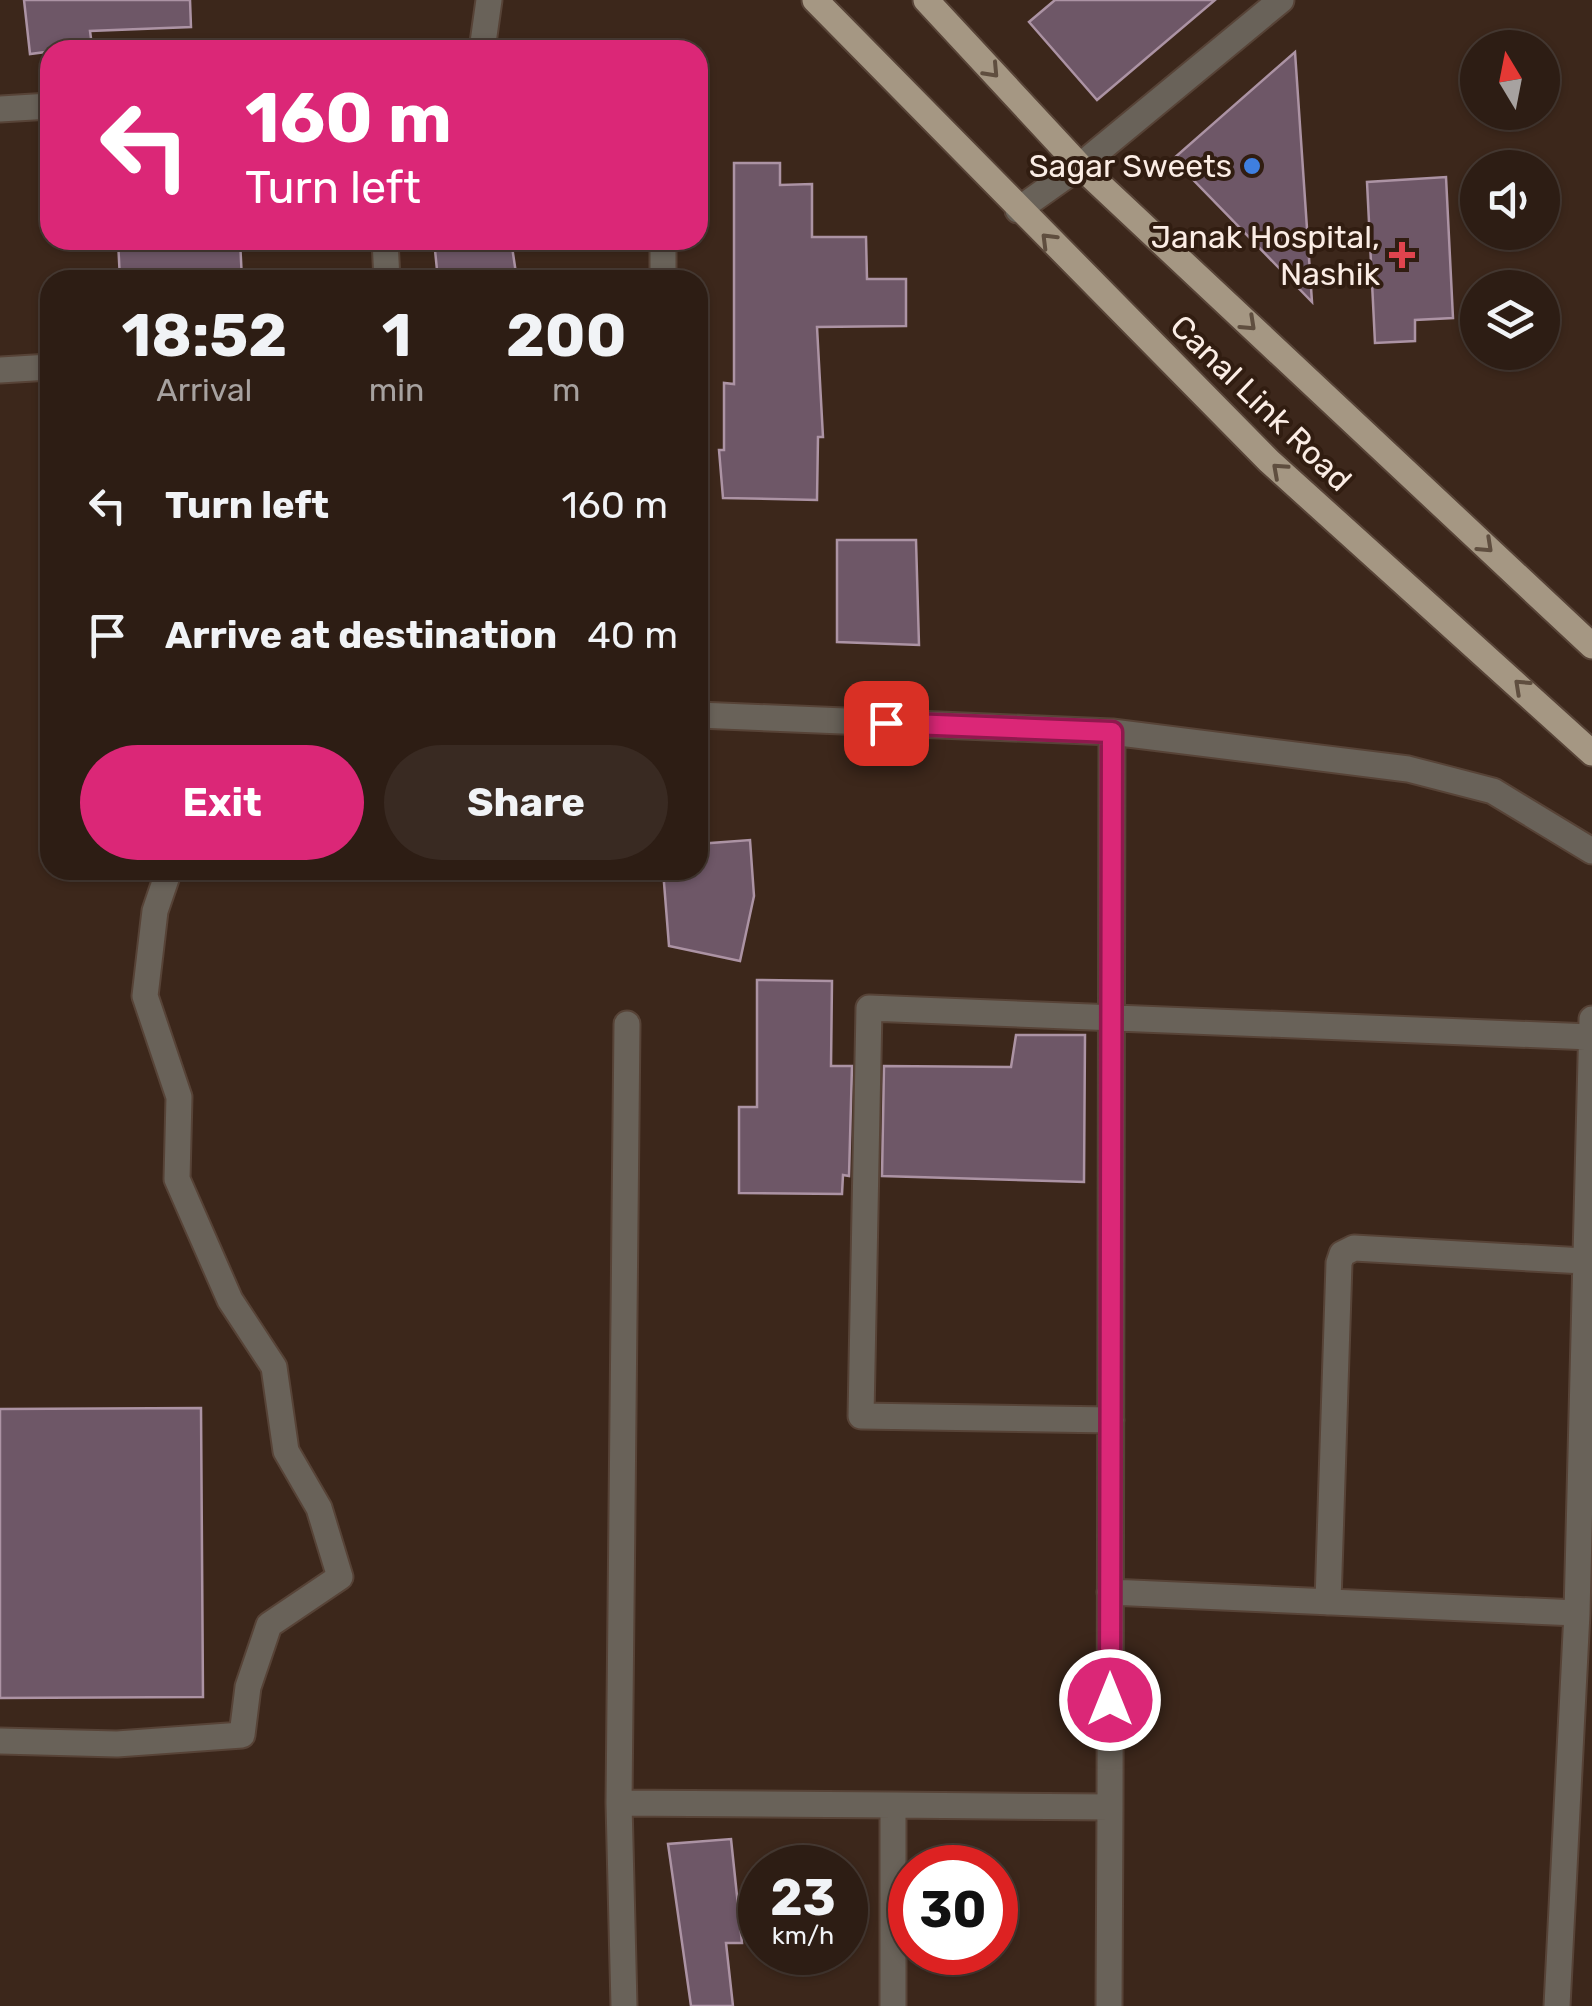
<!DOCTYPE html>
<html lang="en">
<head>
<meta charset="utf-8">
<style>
  :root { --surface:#2d1d14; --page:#392a22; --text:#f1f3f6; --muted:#a7a2a0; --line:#483b34; --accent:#db2777 }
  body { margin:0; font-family:Rubik,sans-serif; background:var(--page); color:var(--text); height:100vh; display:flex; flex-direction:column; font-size:38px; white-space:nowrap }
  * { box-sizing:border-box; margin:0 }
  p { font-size:32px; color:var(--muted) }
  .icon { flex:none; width:55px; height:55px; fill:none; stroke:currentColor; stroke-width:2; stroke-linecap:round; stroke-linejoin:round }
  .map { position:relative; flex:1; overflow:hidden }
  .details { position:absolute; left:40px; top:270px; width:668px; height:610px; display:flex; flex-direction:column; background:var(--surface); border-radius:30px; box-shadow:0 2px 8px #0004,0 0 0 2px var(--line) }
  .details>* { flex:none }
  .banner { position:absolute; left:40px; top:40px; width:668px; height:210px; border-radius:30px; box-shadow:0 2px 8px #0004,0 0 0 2px var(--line); background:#db2777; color:#fff; overflow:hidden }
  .needle { width:65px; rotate:350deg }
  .fabs { position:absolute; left:1460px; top:30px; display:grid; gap:20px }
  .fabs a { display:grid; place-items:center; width:100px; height:100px; border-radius:50%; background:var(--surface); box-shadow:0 2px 8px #0004,0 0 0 2px var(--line); font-size:50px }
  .speed { position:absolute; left:738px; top:1845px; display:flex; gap:20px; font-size:50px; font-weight:700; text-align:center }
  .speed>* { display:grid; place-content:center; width:130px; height:130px; border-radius:50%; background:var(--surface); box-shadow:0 2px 8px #0004,0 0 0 2px var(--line); line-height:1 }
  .speed small { font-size:25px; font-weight:400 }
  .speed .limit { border:15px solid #d22; background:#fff; color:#111 }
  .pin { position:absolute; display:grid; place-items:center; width:85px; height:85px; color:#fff; margin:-42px; border-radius:20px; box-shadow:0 5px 15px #0006 }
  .me { position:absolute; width:110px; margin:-55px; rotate:0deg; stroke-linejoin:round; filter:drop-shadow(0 0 8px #0008) }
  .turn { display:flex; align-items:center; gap:35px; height:210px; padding:0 40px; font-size:45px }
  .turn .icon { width:130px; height:130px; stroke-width:2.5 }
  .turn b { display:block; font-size:70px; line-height:85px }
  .eta { display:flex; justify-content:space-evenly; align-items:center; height:170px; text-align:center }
  .eta b { font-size:60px; font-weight:700; line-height:70px }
  .button { display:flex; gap:20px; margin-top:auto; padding:20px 40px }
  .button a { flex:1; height:115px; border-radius:60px; background:var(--accent); color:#fff; font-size:40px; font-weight:700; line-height:115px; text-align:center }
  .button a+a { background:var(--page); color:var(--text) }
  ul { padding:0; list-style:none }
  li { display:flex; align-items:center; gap:30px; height:130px; padding:0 40px }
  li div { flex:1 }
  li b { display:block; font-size:38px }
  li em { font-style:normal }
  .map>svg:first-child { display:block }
</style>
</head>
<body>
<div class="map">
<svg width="1592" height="2006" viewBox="0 0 1592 2006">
  <rect width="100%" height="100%" fill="#3c271b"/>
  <path fill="#6e5767" stroke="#ac93a4" stroke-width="2.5" d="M24,0H190L191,27L90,31L92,46L30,54Z
    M1055,0H1215L1097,100L1029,22Z
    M1295,52L1312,302L1173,159Z
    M734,163H780V185L812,184V237H866L867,279H906V326L817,327L823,437H818L817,500L723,498L719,450H724V383L734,384Z
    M1446,177L1453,318L1415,320V341L1375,343L1367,182Z
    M118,240H240L242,280H120Z
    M434,240H511L517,280H438Z
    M837,540H916L919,645L837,642Z
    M750,840L754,896L740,961L669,946L663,870H698V844Z
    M757,980L832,981L831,1066H852L849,1176L843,1175L842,1194L739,1193V1107H757Z
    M1016,1035H1085L1084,1182L882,1176L884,1066L1011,1067Z
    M201,1408L203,1697L0,1698V1409Z
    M731,1839L742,1943H726L733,2006H691L668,1844Z"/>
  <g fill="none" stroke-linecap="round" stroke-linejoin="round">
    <defs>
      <path id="minor" d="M482,50L489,0
        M0,109L50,106
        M1018,210L1080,166L1281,0
        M385,240L387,280
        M663,280V240
        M0,370L50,367
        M698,715L1112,732
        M627,1024L619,1803L893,1805
        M1111,1420L861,1416L869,1008L1591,1037
        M1110,1592L1577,1613
        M1328,1602L1339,1263L1342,1254L1354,1248L1584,1261
        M0,1741L117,1744L242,1735L248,1687L269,1625L340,1577L319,1508L286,1451L274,1367L230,1300L177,1179L179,1097L145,996L155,911L169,870
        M619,1803L624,2006
        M893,2006V1805L1110,1807L1112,732L1408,769L1493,791L1592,851
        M1109,2006L1110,1807
        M1557,2006L1577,1613L1592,1019"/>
      <path id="major" d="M815,0L1269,461L1592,753
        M926,0L1080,166L1592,646"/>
    </defs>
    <use href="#minor" stroke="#574337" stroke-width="29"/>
    <use href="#major" stroke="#574337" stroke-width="29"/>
    <use href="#minor" stroke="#696259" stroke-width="25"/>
    <use href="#major" stroke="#a59783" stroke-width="25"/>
  </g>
  <defs><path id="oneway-chevron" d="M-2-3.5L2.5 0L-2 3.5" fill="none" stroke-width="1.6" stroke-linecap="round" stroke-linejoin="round" transform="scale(2.5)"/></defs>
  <g stroke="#5f4e3f">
    <use href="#oneway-chevron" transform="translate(992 71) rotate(47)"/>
    <use href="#oneway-chevron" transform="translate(1048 240) rotate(-135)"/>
    <use href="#oneway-chevron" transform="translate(1249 324) rotate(43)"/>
    <use href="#oneway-chevron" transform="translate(1279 470) rotate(-138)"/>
    <use href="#oneway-chevron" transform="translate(1486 546) rotate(43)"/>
    <use href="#oneway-chevron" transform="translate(1521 686) rotate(-137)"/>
  </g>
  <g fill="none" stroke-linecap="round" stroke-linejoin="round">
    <defs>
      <path id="route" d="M886,723L1112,732L1110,1700"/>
    </defs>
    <use href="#route" stroke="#8e194d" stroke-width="25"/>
    <use href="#route" stroke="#db2777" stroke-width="18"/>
  </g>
  <circle fill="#3f7fe0" stroke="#311d11" stroke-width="4" cx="1252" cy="166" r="10"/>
  <path fill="#e0444e" stroke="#311d11" stroke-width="4" d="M1397 240h10v10h10v10h-10v10h-10v-10h-10v-10h10z"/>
  <g text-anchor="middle" stroke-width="8" stroke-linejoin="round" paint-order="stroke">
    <g font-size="32" fill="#fbede5" stroke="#311d11" text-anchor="end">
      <text x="1232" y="177">Sagar Sweets</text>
      <text x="1380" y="248">Janak Hospital,<tspan x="1380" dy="37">Nashik</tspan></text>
    </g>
    <g font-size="32" fill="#fbede5" stroke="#311d11">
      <text transform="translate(1261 403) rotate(44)" y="11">Canal Link Road</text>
    </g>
  </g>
</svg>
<div class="fabs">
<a><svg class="needle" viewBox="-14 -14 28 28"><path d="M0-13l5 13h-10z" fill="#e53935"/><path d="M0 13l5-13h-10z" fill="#a7a2a0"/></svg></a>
<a><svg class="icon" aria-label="sound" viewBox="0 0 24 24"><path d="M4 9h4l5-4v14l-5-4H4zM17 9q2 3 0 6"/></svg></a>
<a><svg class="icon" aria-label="layers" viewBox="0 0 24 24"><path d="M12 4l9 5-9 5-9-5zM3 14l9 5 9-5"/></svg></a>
</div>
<div class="speed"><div>23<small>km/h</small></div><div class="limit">30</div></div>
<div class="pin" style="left:886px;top:723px;background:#d93025"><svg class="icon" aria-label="arrive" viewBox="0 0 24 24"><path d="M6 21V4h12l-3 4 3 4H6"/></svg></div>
<svg class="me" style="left:1110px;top:1700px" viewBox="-20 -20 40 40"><circle r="17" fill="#db2777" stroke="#fff" stroke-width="3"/><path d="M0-11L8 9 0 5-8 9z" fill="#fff"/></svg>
<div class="banner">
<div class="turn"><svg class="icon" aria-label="left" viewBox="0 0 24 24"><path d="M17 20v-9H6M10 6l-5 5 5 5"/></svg><div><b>160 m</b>Turn left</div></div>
</div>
<section class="details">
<div class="eta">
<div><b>18:52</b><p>Arrival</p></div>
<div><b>1</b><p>min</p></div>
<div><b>200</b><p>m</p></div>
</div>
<ul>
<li><svg class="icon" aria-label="left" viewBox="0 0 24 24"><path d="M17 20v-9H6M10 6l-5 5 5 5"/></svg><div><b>Turn left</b></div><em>160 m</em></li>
<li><svg class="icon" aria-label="arrive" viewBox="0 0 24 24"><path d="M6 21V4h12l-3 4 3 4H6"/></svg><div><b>Arrive at destination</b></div><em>40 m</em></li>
</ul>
<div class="button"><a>Exit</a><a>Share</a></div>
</section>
</div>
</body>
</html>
